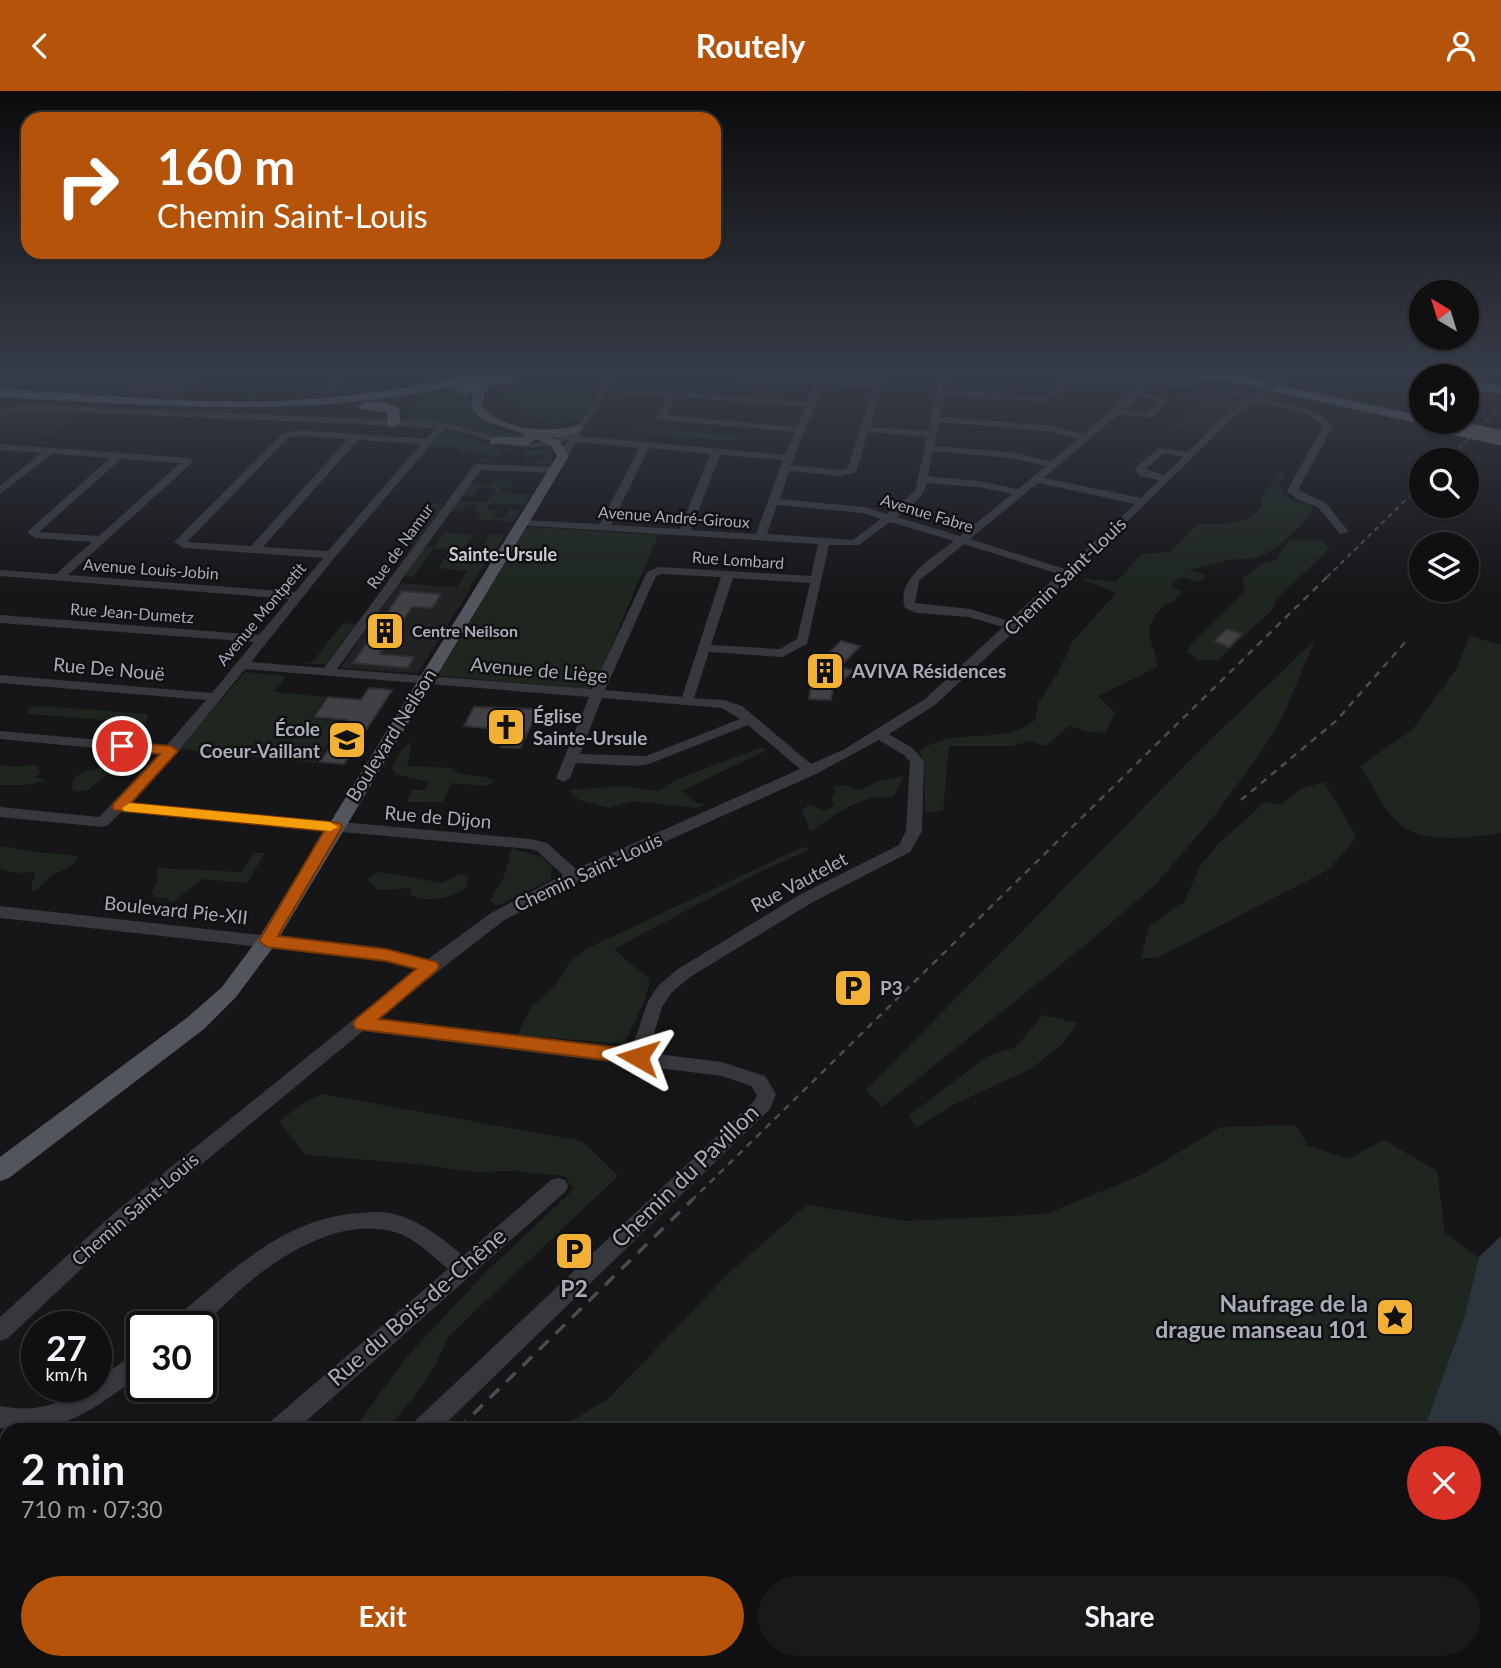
<!DOCTYPE html>
<html lang="en">
<head>
<meta charset="utf-8">
<style>
  :root { --surface:#101012; --page:#19191b; --text:#f1f3f6; --muted:#9c9d9f; --line:#303032; --accent:#b45309 }
  body { margin:0; font-family:Lato,sans-serif; background:var(--page); color:var(--text); height:100vh; display:flex; flex-direction:column; font-size:26px; white-space:nowrap }
  * { box-sizing:border-box; margin:0 }
  p { font-size:23px; color:var(--muted) }
  .icon { flex:none; width:38px; height:38px; fill:none; stroke:currentColor; stroke-width:2; stroke-linecap:round; stroke-linejoin:round }
  .map { position:relative; flex:1; overflow:hidden }
  .sheet { position:absolute; left:0px; top:1332px; width:1502px; height:247px; display:flex; flex-direction:column; background:var(--surface); border-radius:21px 21px 0 0; box-shadow:0 2px 5px #0004,0 0 0 2px var(--line) }
  .sheet>* { flex:none }
  .hud { position:absolute; left:21px; top:21px; width:700px; height:147px; border-radius:21px; box-shadow:0 2px 5px #0004,0 0 0 2px var(--line); background:#b45309; color:#fff; overflow:hidden }
  .needle { width:46px; rotate:322deg }
  .tools { position:absolute; left:1409px; top:189px; display:grid; gap:14px }
  .tools a { display:grid; place-items:center; width:70px; height:70px; border-radius:50%; background:var(--surface); box-shadow:0 2px 5px #0004,0 0 0 2px var(--line); font-size:35px }
  .speed { position:absolute; left:21px; top:1220px; display:flex; gap:14px; font-size:35px; font-weight:700; text-align:center }
  .speed>* { display:grid; place-content:center; width:91px; height:91px; border-radius:50%; background:var(--surface); box-shadow:0 2px 5px #0004,0 0 0 2px var(--line); line-height:1 }
  .speed small { font-size:18px; font-weight:400 }
  .speed .limit { border:4px solid #111; border-radius:10px; background:#fff; color:#111 }
  .pin { position:absolute; display:grid; place-items:center; width:60px; height:60px; color:#fff; margin:-30px; border:4px solid #fff; border-radius:50%; box-shadow:0 2px 7px #0007 }
  .me { position:absolute; width:77px; margin:-38px; rotate:276deg; stroke-linejoin:round; filter:drop-shadow(0 0 5px #0008) }
  .turn { display:flex; align-items:center; gap:24px; height:147px; padding:0 21px; font-size:32px }
  .turn .icon { width:91px; height:91px; stroke-width:2.5 }
  .turn b { display:block; font-size:49px; line-height:60px }
  .round { display:grid; place-items:center; flex:none; width:74px; height:74px; border-radius:37px; background:var(--page) }
  .headline { display:flex; align-items:center; justify-content:space-between; height:119px; padding:0 21px }
  h1 { font-size:42px; font-weight:700; line-height:52px }
  .cta { display:flex; gap:14px; margin-top:auto; padding:14px 21px }
  .cta a { flex:1; height:80px; border-radius:42px; background:var(--accent); color:#fff; font-size:28px; font-weight:700; line-height:80px; text-align:center }
  .cta a+a { background:var(--page); color:var(--text) }
  header { display:flex; justify-content:space-between; align-items:center; height:91px; padding:0 21px; background:var(--accent); color:#fff; font-size:32px; font-weight:700 }
  .map>svg:first-child { display:block }
</style>
</head>
<body>
<header><svg class="icon" aria-label="back" viewBox="0 0 24 24"><path d="M15 5l-7 7 7 7"/></svg>Routely<svg class="icon" aria-label="person" viewBox="0 0 24 24"><circle cx="12" cy="8" r="4"/><path d="M4 21q1-7 8-7t8 7"/></svg></header>
<div class="map">
<svg width="1501" height="1577" viewBox="0 0 1501 1577">
  <rect width="100%" height="100%" fill="#161618"/>
  <path fill="#222225" d="M0,281H212L176,312L0,301Z
    M1191,296L1239,306L1243,309L1207,344L1174,336L1198,314L1176,309Z
    M21,320H41L83,321L52,343L0,340V323Z
    M399,492L471,497L418,582L340,577Z"/>
  <path fill="#1e261f" d="M223,281H228L218,290L233,291L246,281H317L304,294L320,296L335,281H343L325,299L301,296L297,300L306,301L241,302L246,298L289,300L296,294L243,290L232,297L235,294L209,292Z
    M473,295L468,309C471,336 505,340 526,346L500,348L456,332L410,329L404,325L421,309Z
    M516,295L585,301L596,300L577,330L551,332V330L546,332L531,328L532,321L524,325L514,317L518,316L508,310L507,306Z
    M648,338L745,346L738,350L640,342L637,339Z
    M449,339L501,358L550,359L552,370L543,376V373L525,372L527,367H530L529,370L541,371L545,364L523,365L524,361L502,360L492,373L471,368L489,367L492,363L459,361L461,356L431,355L443,340Z
    M1280,381L1286,382L1279,394C1284,409 1298,412 1313,415L1310,424L1299,436L1277,456L1258,467L1229,469L1189,479L1207,485L1199,491L1181,486L1171,494L1182,501C1176,511 1168,511 1161,518C1139,539 1155,554 1158,576L1098,605L1115,622L1105,642L1090,641L1069,635L1046,655L1028,650L1014,655H949L943,720L925,721L924,672L919,661C947,638 983,650 1015,640C1022,638 1029,633 1035,629L1039,610L1058,582L1072,551L1116,502L1079,487L1116,491L1142,463L1170,461L1196,434C1218,431 1249,438 1262,413L1260,409Z
    M494,389L512,390L509,395L529,397L536,394L533,398L502,396L498,402L530,403L524,414L491,412L486,418L498,419L493,427L503,428L509,418L520,419L513,431L477,428L481,422L473,421L477,413H467L461,421L451,420L458,410L487,411L496,397H479L472,406L462,405L470,393L491,394Z
    M433,413H444L414,453L403,452Z
    M532,436L658,444L595,594L588,598L441,585L439,581L525,438Z
    M444,442L473,444L460,462L477,464L491,443L505,444L468,498L457,497L467,480L438,477L451,458L434,457L413,486L404,485L425,456H434Z
    M1291,449L1324,450L1329,458L1276,509L1273,518L1218,569H1198L1187,561L1192,552L1245,500L1242,487L1264,472L1277,469L1282,458Z
    M343,532L356,533L326,573H295L312,572Z
    M1470,545L1501,554V742C1472,747 1419,754 1396,730C1382,715 1371,692 1360,675L1413,638L1456,578Z
    M1315,549L1280,631L1259,664L1215,724L1156,793L1088,852L882,1016L866,999L1206,653Z
    M245,581L286,585L274,601L326,606L311,627L344,631L315,672L179,658Z
    M42,615L148,623L146,632L28,623V616Z
    M412,651L407,675L452,677L460,683L488,686L495,691L485,695L451,692L443,711H407L411,699H425L429,691L395,683L392,675L403,657Z
    M762,656L767,659L682,700L697,712L706,713L697,717L632,710L609,717L579,709L569,699L622,695L659,700L675,689Z
    M0,673L15,676L36,674L40,682L36,686L46,690L26,694H0Z
    M110,677L109,682L88,699L76,701L71,698C73,679 95,677 110,677Z
    M904,685L893,706C859,703 837,723 810,741L802,718L810,714L825,720L834,714L831,707L836,700L833,696L843,694L860,699L881,689Z
    M1324,691L1357,746L1328,779L1157,867H1141L1149,835L1184,811L1200,775L1217,754L1265,711L1280,714L1301,698Z
    M0,756C14,755 21,760 33,761C48,762 63,763 78,765C70,780 62,778 51,785C44,790 42,797 34,800L31,797L35,781L15,782L0,778Z
    M803,756L811,758L757,782L614,858L650,889L644,911L624,953L517,944L531,916L556,894L569,872L586,858Z
    M512,757L541,766L552,775L551,789L497,815L490,809L503,788Z
    M254,762H265L247,792L202,788L172,812L167,807L154,806L151,801L158,791L156,785L158,777L241,781Z
    M378,781L443,792L459,784H468L467,796C450,808 429,812 410,804L412,797L378,799L367,788Z
    M1043,924L1078,932L1060,955L1032,977L953,1014L916,1037L909,1025L988,965L1016,956Z
    M322,1003L582,1050L618,1085L448,1246C434,1283 412,1309 386,1339H354L404,1269L484,1183L574,1098L564,1085L513,1080L475,1081L407,1072L305,1064L279,1030L302,1013Z
    M1296,1034L1308,1055L1348,1068L1384,1049L1437,1080L1445,1142L1479,1166L1465,1224L1424,1339H557L609,1307L731,1180L807,1114L906,1130L1046,1123L1139,1085L1221,1036Z
    M322,1572H699L686,1577H319Z
    M805,1572H1352L1351,1577H846Z"/>
  <path fill="#2c353c" d="M1501,1145V1577H1351L1352,1572H1494V1339H1424L1465,1224L1479,1166Z"/>
  <path fill="#404145" stroke="#303034" stroke-width="2" d="M141,281H205L180,301L118,298Z
    M402,500L441,503L432,517L412,516L380,563L414,566L408,577L353,572Z
    M1227,538L1242,543L1229,556L1214,550Z
    M841,550L860,555L840,576L854,580L839,592H834L831,609L809,608L814,576Z
    M369,597L392,599L344,673L320,671L348,629L314,626L328,606L361,609Z
    M474,616L535,618L533,622H537L520,657L501,656L509,639L464,635Z"/>
  <g fill="none" stroke-linecap="round" stroke-linejoin="round">
    <path fill="#37383d" fill-rule="evenodd" d="M343,281H352L332,302H326V298Z
      M609,281H617L609,296L807,311L814,293L690,284L686,281H722L874,292L878,281H886L870,336L928,340L941,281H949L946,299L1041,305L1057,297L1064,288L1006,284L1002,281L1070,282L1203,292L1251,304L1264,296L1269,299L1260,307C1284,313 1316,315 1333,335L1298,399L1326,412L1349,441L1340,443L1318,416L1298,409L1287,400L1323,335C1307,319 1276,316 1254,311L1235,325L1017,538L935,614L889,643L914,658L924,671L922,740L910,761L813,811L690,886L671,902L662,916L648,962L722,971L765,985L776,1003L770,1018L439,1339H410L414,1331L755,1009L757,1004L751,995L722,985L363,940L128,1134L8,1247L0,1250V1226L114,1122L416,878L386,870L0,827V815L386,858L428,868L491,822L563,784L537,760L530,758L121,721L108,734L103,736L0,726V716L99,726L159,663L0,648V640L166,655L206,609L0,592V584L212,602L254,551L0,532V524L259,544L289,508L0,485V479L56,483L92,451L35,447L27,441L110,367L52,363L0,403V395L41,362L0,359V353L189,367L194,370L68,484L295,501L323,467L184,457L174,451L282,343L298,339L426,348L436,337L25,319L0,324V318L25,313L443,331C481,339 541,370 574,337C589,323 598,298 609,281ZM1072,288L1141,293L1084,343L1047,334L940,326L945,304L1043,311L1063,301ZM823,294L873,297L848,377L841,379L791,374ZM1150,294L1203,298L1246,308L1229,321L1188,361L1159,357L1136,376L1135,378L1140,385L1159,389L1141,407L1044,387L1119,323L1152,327L1170,309L1143,301ZM606,301L668,306L655,326L660,329L795,341L785,364L579,345ZM1139,305L1159,310L1147,322L1125,319ZM677,306L805,316L797,336L666,324ZM939,331L1047,340L1079,348L1051,370L1010,361L934,355ZM445,337C492,347 518,367 568,349L558,365L563,368L567,367L576,351L639,357L600,433L521,429L516,432L517,434L818,453L811,485L659,476L647,481L592,598L337,578L481,379L553,382L558,379L553,376L478,373L474,374L324,577L251,571L335,466ZM868,341L927,346L915,400L887,423L864,416L780,408L789,380L841,385L856,381ZM298,345L348,348L251,455L187,451L288,347ZM358,349L421,353L328,460L263,456ZM649,357L710,363L680,438L611,434ZM933,360L1010,367L1046,375L1018,398L979,390L928,385ZM1164,362L1183,366L1164,384L1146,378ZM720,364L783,369L756,443L691,439ZM121,368L180,372L99,445L39,441ZM927,392L979,396L1012,403L960,445L897,426C910,416 923,408 927,392ZM1038,392L1135,413L1065,478L970,448ZM777,414L863,422L881,428L853,449L767,443ZM890,431L954,450C934,466 895,487 905,517L916,522L969,526L1003,536L925,608L843,659L811,673L742,615L724,609L694,607L709,561L782,566L807,553L829,454H859ZM964,453L1059,483L1009,530L970,518L915,512L919,490ZM661,483L721,486L682,606L605,599L656,485ZM733,487L810,492L797,548L780,558L711,554ZM245,578L589,606L556,687L563,691L570,687L576,672L636,675L649,673L748,634L800,678L576,778L547,752L530,748L129,712L176,663ZM602,607L722,617L740,628L646,665L580,663ZM879,649L904,664L910,671L906,740L899,754L801,803L678,878L659,894L648,910L631,960L377,928L503,830L580,789L816,683Z
      M1286,281H1295L1284,290H1278V286Z
      M558,1087L565,1089L568,1095L565,1101L296,1339H266L270,1331L448,1178C432,1165 415,1147 395,1141C342,1126 285,1161 247,1193C237,1201 207,1232 197,1236C190,1238 178,1236 170,1236L173,1229C229,1182 285,1125 362,1122C372,1121 384,1120 394,1123C421,1130 442,1147 463,1165L551,1089Z
      M142,1258V1282C102,1314 54,1349 0,1337V1315C27,1320 46,1318 71,1305C80,1300 86,1295 96,1295V1289Z
      M7,1562V1572H29L27,1577H0L1,1568Z
      M160,1572H190L188,1577H158Z"/>
    <path fill="#53555c" fill-rule="evenodd" d="M488,281H498L484,302L483,316C505,340 548,342 577,335L583,339L560,347L551,346L559,350L569,365L274,855L236,906L204,938L9,1087L0,1090V1066L188,926L222,896L260,845L557,365L551,355L537,348L527,354L490,353V347L494,346H525L521,342L482,329L471,317L473,302Z"/>
    <path fill="#63666e" fill-rule="evenodd" d="M1173,281H1219L1421,325V331H1427L1421,333L1222,289L1217,291L1179,285Z
      M1417,281H1436L1443,285H1424Z
      M470,284L476,288L475,291C317,329 160,315 0,306V298C93,303 186,313 279,310C343,307 407,298 470,284Z
      M1466,289L1501,295V303L1466,297Z
      M365,311H385L399,317L400,332L393,336L388,335L387,322L360,318L358,315Z"/>
    <path stroke="#4a4c52" stroke-width="2" stroke-dasharray="5 4.5" stroke-linecap="butt" d="M1472,349L1501,338
      M1452,364L1501,316
      M1327,486L1421,394"/>
    <path stroke="#4a4c52" stroke-width="2.5" stroke-dasharray="7 6" stroke-linecap="butt" d="M1241,709L1337,629L1407,549
      M691,1110L1329,484"/>
    <path stroke="#4a4c52" stroke-width="3.5" stroke-dasharray="13 10" stroke-linecap="butt" d="M457,1339L693,1108
      M213,1577L219,1572"/>
    <path stroke="#37383d" stroke-width="10" d="M1264,299L1281,288"/>
    <path stroke="#63666e" stroke-width="15" d="M464,296L510,283
      M1431,331L1501,347"/>
  </g>
  <linearGradient id="sky" x2="0" y2="1"><stop stop-color="#0c0c0d"/><stop offset="0.56" stop-color="#363c48"/><stop offset="1" stop-color="#363c48" stop-opacity="0"/></linearGradient>
  <rect width="1501" height="501" fill="url(#sky)"/>
  <path fill="#b45309" stroke="#753606" stroke-width="2" d="M122,651L171,655L178,660L131,712L340,732L342,736L278,845L386,858L437,871L439,875L437,879L379,928L638,959L644,961L647,966L644,971L638,973L356,938L353,933L356,928L416,878L386,870L267,856L259,850L324,740L114,719L112,716L114,712L160,663L117,658V652Z"/>
  <path fill="#f59e0b" d="M130,712L330,731L338,736L330,740L124,720L122,717Z"/>
  <defs>
    <symbol id="building-square" viewBox="-11 -11 22 22"><rect x="-9" y="-9" width="18" height="18" rx="4" fill="#f2b134" stroke="#111113"/><path d="M-4-6H4V6H1V3H-1V6H-4ZM-2.5-4.3h1.7v1.8h-1.7ZM.8-4.3h1.7v1.8H.8ZM-2.5-1h1.7V.8h-1.7ZM.8-1h1.7V.8H.8Z" fill="#111"/></symbol>
    <symbol id="church-square" viewBox="-11 -11 22 22"><rect x="-9" y="-9" width="18" height="18" rx="4" fill="#f2b134" stroke="#111113"/><path d="M-1.2-6h2.4v3.5h3.3v2.4h-3.3V6h-2.4V-.1h-3.3v-2.4h3.3Z" fill="#111"/></symbol>
    <symbol id="school-square" viewBox="-11 -11 22 22"><rect x="-9" y="-9" width="18" height="18" rx="4" fill="#f2b134" stroke="#111113"/><path d="M0-5L7-2L0 1L-7-2ZM-4 1L0 2.5L4 1V4Q0 6-4 4Z" fill="#111"/></symbol>
    <symbol id="parking-square" viewBox="-11 -11 22 22"><rect x="-9" y="-9" width="18" height="18" rx="4" fill="#f2b134" stroke="#111113"/><path d="M-3.5-5.5H1a3.5 3.5 0 0 1 0 7H-1V5.5H-3.5ZM-1-3.4V-.6H.8a1.4 1.4 0 0 0 0-2.8Z" fill="#111"/></symbol>
    <symbol id="sight-square" viewBox="-11 -11 22 22"><rect x="-9" y="-9" width="18" height="18" rx="4" fill="#f2b134" stroke="#111113"/><path d="M0-6L1.8-2.2L6-1.7L2.9 1.2L3.7 5.4L0 3.3L-3.7 5.4L-2.9 1.2L-6-1.7L-1.8-2.2Z" fill="#111"/></symbol>
  </defs>
  <g fill-rule="evenodd">
    <use href="#building-square" x="363" y="518" width="44" height="44"/>
    <use href="#building-square" x="803" y="558" width="44" height="44"/>
    <use href="#church-square" x="484" y="614" width="44" height="44"/>
    <use href="#school-square" x="325" y="627" width="44" height="44"/>
    <use href="#parking-square" x="831" y="875" width="44" height="44"/>
    <use href="#parking-square" x="552" y="1138" width="44" height="44"/>
    <use href="#sight-square" x="1373" y="1204" width="44" height="44"/>
  </g>
  <g text-anchor="middle" stroke-width="5" stroke-linejoin="round" paint-order="stroke">
    <g font-size="16" fill="#a8adb8" stroke="#111113">
      <text transform="translate(927 422) rotate(17)" y="6">Avenue Fabre</text>
      <text transform="translate(674 426) rotate(4)" y="6">Avenue André-Giroux</text>
      <text transform="translate(400 455) rotate(-54)" y="6">Rue de Namur</text>
      <text transform="translate(738 469) rotate(4)" y="6">Rue Lombard</text>
      <text transform="translate(151 478) rotate(4)" y="6">Avenue Louis-Jobin</text>
      <text transform="translate(132 522) rotate(4)" y="6">Rue Jean-Dumetz</text>
      <text transform="translate(261 523) rotate(-50)" y="6">Avenue Montpetit</text>
    </g>
    <g font-size="16" font-weight="bold" fill="#a8adb8" stroke="#111113" text-anchor="start">
      <text x="412" y="546">Centre Neilson</text>
    </g>
    <g font-size="18" font-weight="bold" fill="#c9ccd4" stroke="#111113">
      <text x="503" y="470">Sainte-Ursule</text>
    </g>
    <g font-size="19" fill="#a8adb8" stroke="#111113">
      <text transform="translate(1065 485) rotate(-44)" y="7">Chemin Saint-Louis</text>
      <text transform="translate(109 578) rotate(5)" y="7">Rue De Nouë</text>
      <text transform="translate(539 579) rotate(5)" y="7">Avenue de Liège</text>
      <text transform="translate(391 644) rotate(-58)" y="7">Boulevard Neilson</text>
      <text transform="translate(438 726) rotate(5)" y="7">Rue de Dijon</text>
      <text transform="translate(588 781) rotate(-25)" y="7">Chemin Saint-Louis</text>
      <text transform="translate(799 791) rotate(-28)" y="7">Rue Vautelet</text>
      <text transform="translate(176 819) rotate(6)" y="7">Boulevard Pie-XII</text>
      <text transform="translate(135 1118) rotate(-41)" y="7">Chemin Saint-Louis</text>
    </g>
    <g font-size="19" font-weight="bold" fill="#a8adb8" stroke="#111113" text-anchor="start">
      <text x="852" y="587">AVIVA Résidences</text>
      <text x="533" y="632">Église<tspan x="533" dy="22">Sainte-Ursule</tspan></text>
      <text x="320" y="645" text-anchor="end">École<tspan x="320" dy="22">Coeur-Vaillant</tspan></text>
      <text x="880" y="904">P3</text>
    </g>
    <g font-size="23" fill="#a8adb8" stroke="#111113">
      <text transform="translate(685 1085) rotate(-44)" y="8">Chemin du Pavillon</text>
      <text transform="translate(417 1216) rotate(-41)" y="8">Rue du Bois-de-Chêne</text>
    </g>
    <g font-size="23" font-weight="bold" fill="#a8adb8" stroke="#111113">
      <text x="574" y="1206">P2</text>
      <text x="1368" y="1221" text-anchor="end">Naufrage de la<tspan x="1368" dy="26">drague manseau 101</tspan></text>
    </g>
  </g>
</svg>
<div class="tools">
<a><svg class="needle" viewBox="-14 -14 28 28"><path d="M0-13l5 13h-10z" fill="#e53935"/><path d="M0 13l5-13h-10z" fill="#9c9d9f"/></svg></a>
<a><svg class="icon" aria-label="sound" viewBox="0 0 24 24"><path d="M4 9h4l5-4v14l-5-4H4zM17 9q2 3 0 6"/></svg></a>
<a><svg class="icon" aria-label="search" viewBox="0 0 24 24"><circle cx="10" cy="10" r="6"/><path d="M15 15l6 6"/></svg></a>
<a><svg class="icon" aria-label="layers" viewBox="0 0 24 24"><path d="M12 4l9 5-9 5-9-5zM3 14l9 5 9-5"/></svg></a>
</div>
<div class="speed"><div>27<small>km/h</small></div><div class="limit">30</div></div>
<div class="pin" style="left:122px;top:655px;background:#d93025"><svg class="icon" aria-label="arrive" viewBox="0 0 24 24"><path d="M6 21V4h12l-3 4 3 4H6"/></svg></div>
<svg class="me" style="left:638px;top:966px" viewBox="-20 -20 40 40"><path d="M0-17L14 15 0 8-14 15z" fill="#b45309" stroke="#fff" stroke-width="4"/></svg>
<div class="hud">
<div class="turn"><svg class="icon" aria-label="right" viewBox="0 0 24 24"><path d="M7 20v-9h11M14 6l5 5-5 5"/></svg><div><b>160 m</b>Chemin Saint-Louis</div></div>
</div>
<section class="sheet">
<div class="headline"><div><h1>2 min</h1><p>710 m · 07:30</p></div><a class="round" style="background:#d93025;color:#fff"><svg class="icon" aria-label="close" viewBox="0 0 24 24"><path d="M6 6l12 12M18 6L6 18"/></svg></a></div>
<div class="cta"><a>Exit</a><a>Share</a></div>
</section>
</div>
</body>
</html>
